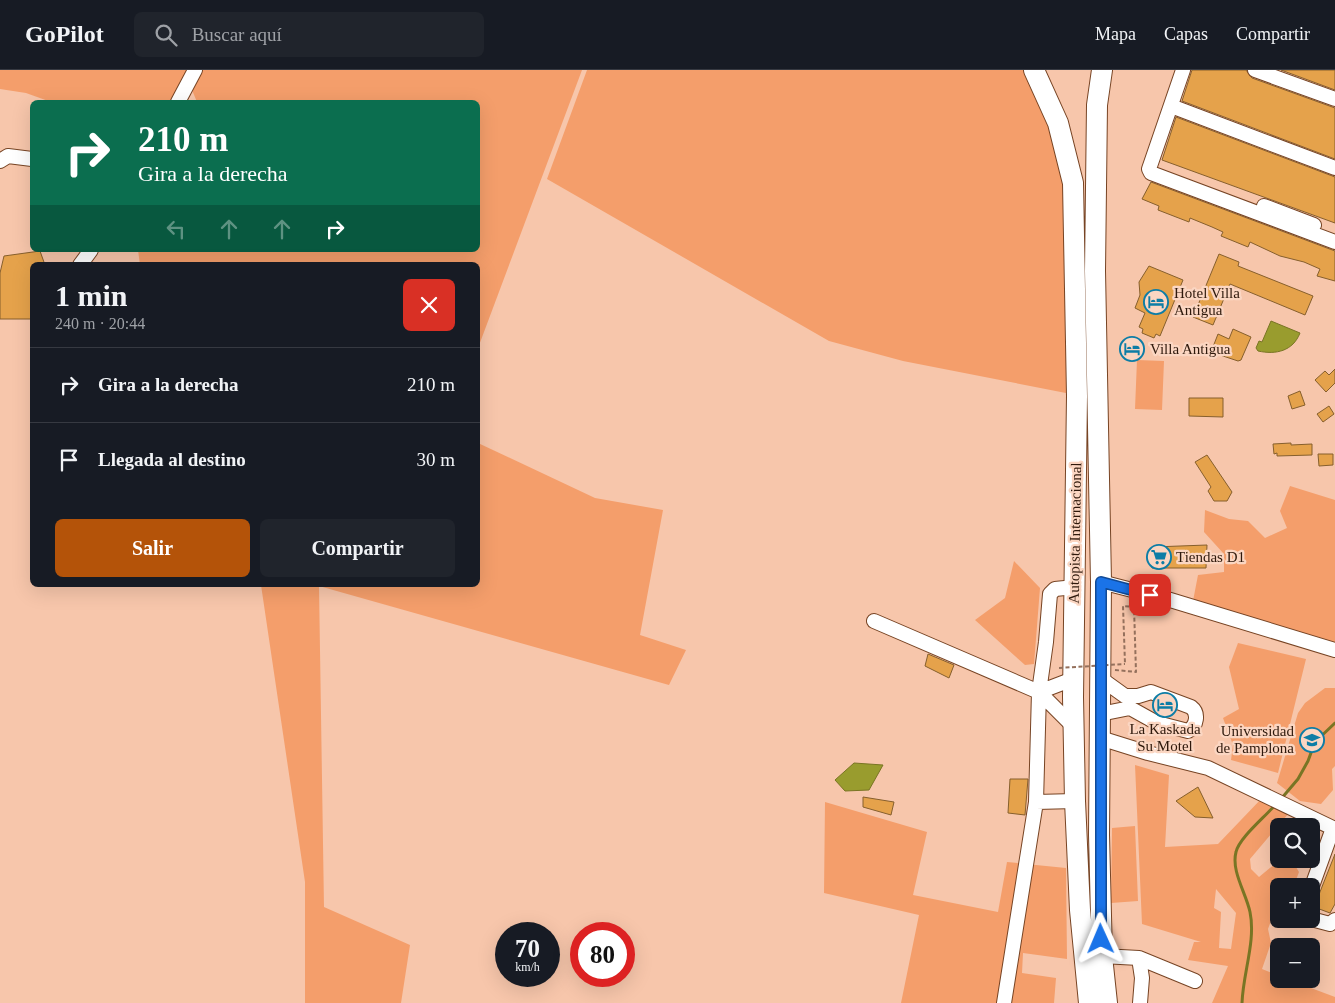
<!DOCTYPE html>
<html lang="es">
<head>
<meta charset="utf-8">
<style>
  :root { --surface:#171b24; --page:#20242c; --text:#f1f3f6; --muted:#9ea1a6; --line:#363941; --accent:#b45309 }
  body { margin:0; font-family:Georgia,serif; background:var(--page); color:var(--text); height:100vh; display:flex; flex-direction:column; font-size:19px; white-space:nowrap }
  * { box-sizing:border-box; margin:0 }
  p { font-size:16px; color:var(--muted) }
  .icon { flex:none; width:28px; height:28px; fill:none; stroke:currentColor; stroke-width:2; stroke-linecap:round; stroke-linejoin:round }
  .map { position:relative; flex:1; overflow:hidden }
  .details { position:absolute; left:30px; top:192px; width:450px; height:325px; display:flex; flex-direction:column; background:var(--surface); border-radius:8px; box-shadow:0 5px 20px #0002 }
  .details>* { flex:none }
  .top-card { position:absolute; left:30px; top:30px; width:450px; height:152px; border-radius:8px; box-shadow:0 5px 20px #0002; background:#0b6e4f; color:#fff; overflow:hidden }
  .buttons { position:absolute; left:1270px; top:748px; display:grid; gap:10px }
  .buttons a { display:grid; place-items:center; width:50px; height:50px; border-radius:8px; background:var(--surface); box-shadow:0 5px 20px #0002; font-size:25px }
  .speed { position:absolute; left:495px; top:852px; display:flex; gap:10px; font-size:25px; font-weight:700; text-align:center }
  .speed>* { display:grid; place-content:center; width:65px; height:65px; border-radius:50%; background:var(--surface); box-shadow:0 5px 20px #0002; line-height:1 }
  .speed small { font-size:12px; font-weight:400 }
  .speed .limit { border:8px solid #d22; background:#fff; color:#111 }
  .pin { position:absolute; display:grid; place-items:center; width:42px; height:42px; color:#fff; margin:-21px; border-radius:10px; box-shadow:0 2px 8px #0006 }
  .me { position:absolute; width:55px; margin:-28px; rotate:359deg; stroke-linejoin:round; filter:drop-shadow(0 0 4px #0008) }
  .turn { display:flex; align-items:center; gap:18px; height:105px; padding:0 25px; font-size:22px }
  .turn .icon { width:65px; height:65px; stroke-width:2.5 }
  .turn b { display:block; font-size:35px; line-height:42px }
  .lanes { display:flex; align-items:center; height:48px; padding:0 25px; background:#0003; justify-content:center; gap:25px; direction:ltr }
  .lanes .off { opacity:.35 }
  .round { display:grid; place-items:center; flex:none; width:52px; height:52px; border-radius:8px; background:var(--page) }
  .headline { display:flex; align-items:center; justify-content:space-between; height:85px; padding:0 25px }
  h1 { font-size:30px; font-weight:700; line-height:38px }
  .action { display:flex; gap:10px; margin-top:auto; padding:10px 25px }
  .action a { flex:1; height:58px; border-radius:8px; background:var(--accent); color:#fff; font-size:20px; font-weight:700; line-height:58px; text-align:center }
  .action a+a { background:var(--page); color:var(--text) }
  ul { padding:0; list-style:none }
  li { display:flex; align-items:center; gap:15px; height:75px; padding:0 25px; border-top:1px solid var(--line) }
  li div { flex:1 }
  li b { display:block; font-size:19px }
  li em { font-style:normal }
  header { display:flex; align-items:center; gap:30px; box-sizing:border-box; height:70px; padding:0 25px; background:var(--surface); border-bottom:1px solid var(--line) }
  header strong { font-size:24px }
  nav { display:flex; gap:28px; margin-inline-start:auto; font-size:18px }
  .search { width:350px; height:45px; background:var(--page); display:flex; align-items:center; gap:12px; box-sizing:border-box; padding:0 18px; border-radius:8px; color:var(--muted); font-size:19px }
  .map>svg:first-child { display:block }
</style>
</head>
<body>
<header>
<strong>GoPilot</strong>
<div class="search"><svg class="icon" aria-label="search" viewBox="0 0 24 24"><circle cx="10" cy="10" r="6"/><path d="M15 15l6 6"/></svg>Buscar aquí</div>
<nav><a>Mapa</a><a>Capas</a><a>Compartir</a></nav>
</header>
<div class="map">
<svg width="1335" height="933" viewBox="0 0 1335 933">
  <rect width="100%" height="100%" fill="#f7c6ab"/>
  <path fill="#f49e6b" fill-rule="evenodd" d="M0,0H187L170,32H51L26,23L0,19Z
    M202,0H582L478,278V195H140L138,180H478V32H197L192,20Z
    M587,0H1027L1060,78L1068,140L1071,324L903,291L829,271L547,109Z
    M1137,290L1164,291L1162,340L1135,339Z
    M478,373L595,428L663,440L640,565L686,580L669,615L319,516L324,837L410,875L401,933H305V812L261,515H478Z
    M1290,416L1335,430V573L1193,531L1198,505L1224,502V484L1204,462L1205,440L1229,449L1248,451L1265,468L1287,458L1280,441Z
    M1014,491L1040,518L1034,594L1025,595L975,550L1005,528Z
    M1238,573L1306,589L1278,703L1231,690L1233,675L1223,648L1239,639L1229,597Z
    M1325,618H1335V696L1332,699L1333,720L1321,734L1300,731L1277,713L1298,643L1305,633Z
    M1135,695L1169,705L1165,777L1218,774L1263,727L1289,743L1250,789L1251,799L1259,807L1281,789H1291L1299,802L1296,810L1279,816V829L1268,859L1271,873L1262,899L1279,906V909H1287L1335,927V933H1212L1228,896L1188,890L1194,872H1201L1142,854ZM1216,819L1236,843L1231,879L1219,878L1221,842L1214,838Z
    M825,732L927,762L913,825L998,842L1007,792L1066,798L1067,889L1023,883L1022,903L1056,908L1054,933H901L919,845L824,823Z
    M1135,756L1138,831L1111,833L1112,758Z"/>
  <path fill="#999c2e" stroke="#797524" d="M1271,251L1300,263C1293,281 1276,285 1258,281L1256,278L1259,271L1262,272Z
    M854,693L883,695L869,720L845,721L835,710Z"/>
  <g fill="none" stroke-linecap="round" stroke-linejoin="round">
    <path stroke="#797524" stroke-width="3" d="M1281,729L1298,709L1308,691L1315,672L1335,653
      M1242,933C1243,903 1256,871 1250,842C1246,823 1231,801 1236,782C1239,768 1265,747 1275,735"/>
  </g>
  <path fill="#e5a24b" stroke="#865f2d" d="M1192,0H1246L1252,8L1335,38V89L1182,31Z
    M1281,0H1335V20Z
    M1176,47L1335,107V153L1162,90Z
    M1151,112L1335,181V211L1317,206L1320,199L1304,192L1280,186L1250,172L1248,177L1221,166L1223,162L1212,157L1190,148L1189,152L1158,140L1159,136L1142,129Z
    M40,181L45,195H32V249H0V203L4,186Z
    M1219,184L1239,192L1238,196L1313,226L1305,245L1230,214L1213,255L1193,247Z
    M1149,196L1183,210L1160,266L1156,264L1154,268L1142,263L1143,259L1139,257L1145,243L1135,238L1140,225L1139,212Z
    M1233,259L1251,267L1241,290L1238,291L1211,282L1218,264L1229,269Z
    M1335,299V313L1326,322L1315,310L1325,301L1329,305Z
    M1300,321L1305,335L1292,339L1288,326Z
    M1189,328H1223V347L1189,346Z
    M1329,336L1334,344L1323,352L1317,344Z
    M1291,373V375L1312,374V385L1277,386V383L1274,384L1273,374Z
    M1318,384H1333V395L1319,396Z
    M1207,385L1232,422L1227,431H1214L1208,421L1211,417L1195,392Z
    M1207,475L1206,498H1152L1153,477Z
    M928,584L954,595L949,608L925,596Z
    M1010,709H1028L1025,745L1008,743Z
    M1198,717L1213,748L1195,747L1176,731Z
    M863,727L894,732L891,745L863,737Z
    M1335,784V834L1330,843L1314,837Z"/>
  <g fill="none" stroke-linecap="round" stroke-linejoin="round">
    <defs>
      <path id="minor" d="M1183,0L1149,99L1151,103L1335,172
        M1255,0L1335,29
        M178,32L195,0
        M1171,36L1335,98
        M0,91L8,86L32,89
        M1264,136L1314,155
        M80,195L91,180
        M1101,512L1167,529L1335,580
        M874,551L1039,622L1073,656
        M1039,622L1073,609
        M1100,644L1130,638L1157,653L1188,661C1197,656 1199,643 1191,637L1151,622L1138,626H1125L1100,608
        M1100,668L1148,683L1208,698L1335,759
        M1036,732L1075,731
        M1311,819L1333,758
        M1311,849L1330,854L1335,850
        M1102,886L1139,888L1142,908L1140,933
        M1139,888L1195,911
        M1004,933L1036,732L1039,622L1046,572L1050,524L1055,519L1075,517"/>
      <path id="highway" d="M1034,0L1058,53L1073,113L1077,326L1073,627L1075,731L1080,840L1089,933
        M1102,0L1097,35L1095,201L1101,512L1099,765L1102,886L1107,933"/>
    </defs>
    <use href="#minor" stroke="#774424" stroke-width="16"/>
    <use href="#highway" stroke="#774424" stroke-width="22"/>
    <path stroke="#94705c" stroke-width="2" stroke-dasharray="4 2.5" stroke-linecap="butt" d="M1115,600L1136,602L1134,537L1123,536L1125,594"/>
    <use href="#minor" stroke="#fff" stroke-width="14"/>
    <use href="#highway" stroke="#fff" stroke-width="20"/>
    <path stroke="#94705c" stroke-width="2" stroke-dasharray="4 2.5" stroke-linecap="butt" d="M1059,598L1125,594"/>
  </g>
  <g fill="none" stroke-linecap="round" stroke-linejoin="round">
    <defs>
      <path id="route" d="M1101,869V512L1150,525"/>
    </defs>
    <use href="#route" stroke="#114b97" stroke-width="12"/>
    <use href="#route" stroke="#1a73e8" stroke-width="9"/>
  </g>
  <defs>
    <symbol id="hotel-ring" viewBox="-11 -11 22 22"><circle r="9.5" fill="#fbd6c2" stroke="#0d7da6" stroke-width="1.5"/><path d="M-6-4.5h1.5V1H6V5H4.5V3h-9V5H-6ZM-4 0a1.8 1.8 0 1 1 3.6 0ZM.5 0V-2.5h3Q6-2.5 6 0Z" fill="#0d7da6"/></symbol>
    <symbol id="supermarket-ring" viewBox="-11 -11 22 22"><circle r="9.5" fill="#fbd6c2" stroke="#0d7da6" stroke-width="1.5"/><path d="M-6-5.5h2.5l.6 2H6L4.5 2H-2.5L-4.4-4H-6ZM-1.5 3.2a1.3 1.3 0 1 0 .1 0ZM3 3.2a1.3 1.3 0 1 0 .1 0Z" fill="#0d7da6"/></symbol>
    <symbol id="university-ring" viewBox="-11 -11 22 22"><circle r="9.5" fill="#fbd6c2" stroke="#0d7da6" stroke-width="1.5"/><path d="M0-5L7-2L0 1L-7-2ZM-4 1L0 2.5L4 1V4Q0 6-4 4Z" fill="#0d7da6"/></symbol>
  </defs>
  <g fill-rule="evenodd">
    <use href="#hotel-ring" x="1142" y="218" width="28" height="28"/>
    <use href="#hotel-ring" x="1118" y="265" width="28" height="28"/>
    <use href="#supermarket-ring" x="1145" y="473" width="28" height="28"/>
    <use href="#hotel-ring" x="1151" y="621" width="28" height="28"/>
    <use href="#university-ring" x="1298" y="656" width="28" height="28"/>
  </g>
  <g text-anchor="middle" stroke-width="4.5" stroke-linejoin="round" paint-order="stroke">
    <g font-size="15" fill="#2f190c" stroke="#fbd6c2" text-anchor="start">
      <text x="1174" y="228">Hotel Villa<tspan x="1174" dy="17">Antigua</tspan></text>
      <text x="1150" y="284">Villa Antigua</text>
      <text x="1176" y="492">Tiendas D1</text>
      <text x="1165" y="664" text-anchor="middle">La Kaskada<tspan x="1165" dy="17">Su Motel</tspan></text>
      <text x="1294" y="666" text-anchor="end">Universidad<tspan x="1294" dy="17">de Pamplona</tspan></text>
    </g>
    <g font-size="15" fill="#2f190c" stroke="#fbd6c2">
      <text transform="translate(1075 463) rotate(-89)" y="5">Autopista Internacional</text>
    </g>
  </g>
</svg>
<div class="buttons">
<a><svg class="icon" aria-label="search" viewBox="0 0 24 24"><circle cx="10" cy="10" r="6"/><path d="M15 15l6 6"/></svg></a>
<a>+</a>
<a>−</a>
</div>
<div class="speed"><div>70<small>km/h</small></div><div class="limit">80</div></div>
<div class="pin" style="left:1150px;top:525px;background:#d93025"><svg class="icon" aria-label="arrive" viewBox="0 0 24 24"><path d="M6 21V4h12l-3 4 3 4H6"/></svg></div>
<svg class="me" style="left:1101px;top:869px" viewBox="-20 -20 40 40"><path d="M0-17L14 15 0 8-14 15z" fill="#1a73e8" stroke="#fff" stroke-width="4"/></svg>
<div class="top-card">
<div class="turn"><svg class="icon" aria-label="right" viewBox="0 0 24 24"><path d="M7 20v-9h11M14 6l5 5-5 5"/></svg><div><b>210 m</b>Gira a la derecha</div></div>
<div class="lanes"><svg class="icon off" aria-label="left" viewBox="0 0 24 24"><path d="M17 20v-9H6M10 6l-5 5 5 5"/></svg><svg class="icon off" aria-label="ahead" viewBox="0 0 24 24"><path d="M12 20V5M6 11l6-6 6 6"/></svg><svg class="icon off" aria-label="ahead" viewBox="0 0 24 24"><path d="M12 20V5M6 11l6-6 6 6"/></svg><svg class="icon" aria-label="right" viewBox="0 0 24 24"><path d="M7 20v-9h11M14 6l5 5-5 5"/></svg></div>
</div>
<section class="details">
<div class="headline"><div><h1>1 min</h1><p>240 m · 20:44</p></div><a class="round" style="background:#d93025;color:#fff"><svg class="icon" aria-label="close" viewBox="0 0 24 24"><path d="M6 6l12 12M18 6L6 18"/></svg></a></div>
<ul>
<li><svg class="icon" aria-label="right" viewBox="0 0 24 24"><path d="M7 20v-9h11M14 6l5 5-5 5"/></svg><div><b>Gira a la derecha</b></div><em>210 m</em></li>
<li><svg class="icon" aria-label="arrive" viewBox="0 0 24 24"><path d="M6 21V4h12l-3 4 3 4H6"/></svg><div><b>Llegada al destino</b></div><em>30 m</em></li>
</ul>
<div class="action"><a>Salir</a><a>Compartir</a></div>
</section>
</div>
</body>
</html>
